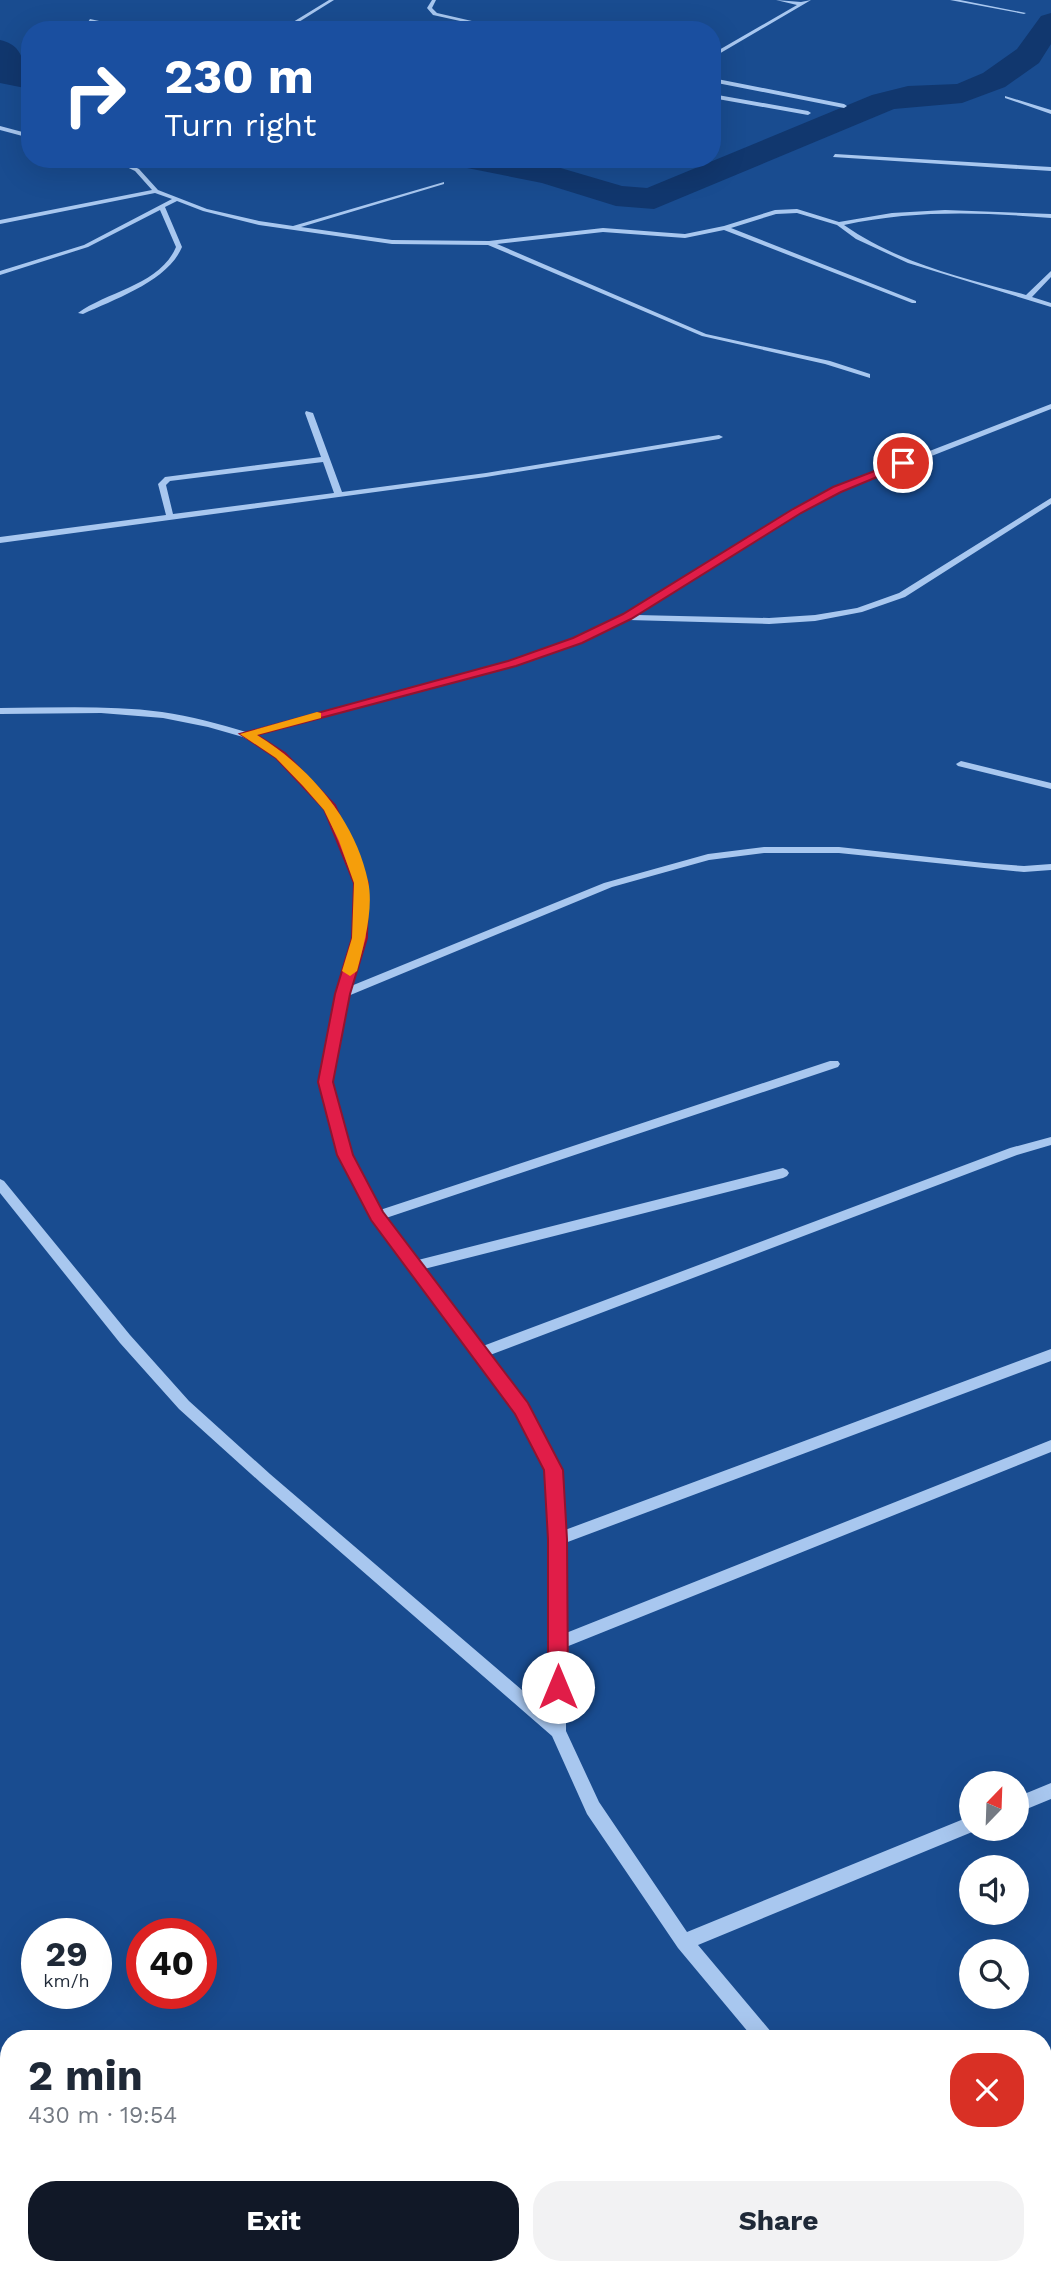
<!DOCTYPE html>
<html lang="en">
<head>
<meta charset="utf-8">
<style>
  :root { --surface:#fff; --page:#f2f2f3; --text:#1f2937; --muted:#747a83; --accent:#111827 }
  body { margin:0; font-family:"Work Sans",sans-serif; background:var(--page); color:var(--text); height:100vh; display:flex; flex-direction:column; font-size:26px; white-space:nowrap }
  * { box-sizing:border-box; margin:0 }
  p { font-size:23px; color:var(--muted) }
  .icon { flex:none; width:38px; height:38px; fill:none; stroke:currentColor; stroke-width:2; stroke-linecap:round; stroke-linejoin:round }
  .map { position:relative; flex:1; overflow:hidden }
  .details { position:absolute; left:0px; top:2030px; width:1052px; height:245px; display:flex; flex-direction:column; background:var(--surface); border-radius:28px 28px 0 0; box-shadow:0 7px 28px #0002 }
  .details>* { flex:none }
  .top-card { position:absolute; left:21px; top:21px; width:700px; height:147px; border-radius:28px; box-shadow:0 7px 28px #0002; background:#1a4fa0; color:#fff; overflow:hidden }
  .needle { width:46px; rotate:23deg }
  .fabs { position:absolute; left:959px; top:1771px; display:grid; gap:14px }
  .fabs a { display:grid; place-items:center; width:70px; height:70px; border-radius:50%; background:var(--surface); box-shadow:0 7px 28px #0002; font-size:35px }
  .speed { position:absolute; left:21px; top:1918px; display:flex; gap:14px; font-size:35px; font-weight:700; text-align:center }
  .speed>* { display:grid; place-content:center; width:91px; height:91px; border-radius:50%; background:var(--surface); box-shadow:0 7px 28px #0002; line-height:1 }
  .speed small { font-size:18px; font-weight:400 }
  .speed .limit { border:10px solid #d22; background:#fff; color:#111 }
  .pin { position:absolute; display:grid; place-items:center; width:60px; height:60px; color:#fff; margin:-30px; border:4px solid #fff; border-radius:50%; box-shadow:0 2px 7px #0007 }
  .me { position:absolute; width:77px; margin:-38px; rotate:0deg; stroke-linejoin:round; filter:drop-shadow(0 0 5px #0008) }
  .turn { display:flex; align-items:center; gap:24px; height:147px; padding:0 28px; font-size:32px }
  .turn .icon { width:91px; height:91px; stroke-width:2.5 }
  .turn b { display:block; font-size:49px; line-height:60px }
  .round { display:grid; place-items:center; flex:none; width:74px; height:74px; border-radius:28px; background:var(--page) }
  .overview { display:flex; align-items:center; justify-content:space-between; height:119px; padding:0 28px }
  h1 { font-size:42px; font-weight:700; line-height:52px }
  .primary-button { display:flex; gap:14px; margin-top:auto; padding:14px 28px }
  .primary-button a { flex:1; height:80px; border-radius:28px; background:var(--accent); color:#fff; font-size:28px; font-weight:700; line-height:80px; text-align:center }
  .primary-button a+a { background:var(--page); color:var(--text) }
  .map>svg:first-child { display:block }
</style>
</head>
<body>
<div class="map">
<svg width="1051" height="2275" viewBox="0 0 1051 2275">
  <rect width="100%" height="100%" fill="#194c90"/>
  <g fill="none" stroke-linecap="round" stroke-linejoin="round">
    <path fill="#11376e" fill-rule="evenodd" d="M1051,13V44L1039,63L1005,87L962,103L894,109L654,209L616,206L542,183L457,166L452,159H530L622,186L647,188L872,95L908,86L957,84L983,73L1017,49L1041,16Z
      M0,40C17,44 22,53 25,70H30V89L0,83Z"/>
    <path fill="#a8c7ef" fill-rule="evenodd" d="M329,0H334L286,30H280Z
      M432,0H436L432,8L437,13L511,30H501L433,15L427,8Z
      M776,0L801,2L811,0L712,58V54L797,5Z
      M950,0H960L1026,13L1024,14Z
      M90,19L131,28L133,30H123L88,22Z
      M712,78L844,104L847,106L844,108L712,82Z
      M712,94L808,111L811,113L808,115L712,98Z
      M1005,96L1051,110V114L1005,98Z
      M0,126L30,134V138L0,130Z
      M835,154L1051,167V171L833,157Z
      M110,159H118L139,169L158,190L207,209L259,221L293,226L444,182V184L301,227L392,240L489,241L603,228L685,234L724,226L775,210L797,209L839,222L892,213L945,210L1051,214V218C981,212 913,210 844,225C898,263 963,278 1026,295L1051,271V277L1032,297L1051,303V307L908,263L856,239L837,225L797,213L776,214L731,228L916,301V303H912L724,230L685,238L603,232L497,244L706,334L830,361L870,374V378L825,364L702,336L488,245L392,244L259,225L203,211L177,201L165,207L182,247C168,281 115,299 83,314L78,313C108,291 160,285 176,247L160,210L88,247L0,275V271L84,245L172,199L155,193L0,224V220L152,190L135,171Z
      M1051,404V409L840,492L800,513L637,615L769,618L815,615L857,608L899,593L1051,498V504L905,597L862,612L815,621L769,624L629,620L581,643L515,665L254,736L284,753L334,806L366,882L364,938L351,986L604,883L708,854L764,847H839L984,863L1024,866L1051,864V870L1024,872L839,853H764L709,860L612,887L348,996L332,1081L351,1155L380,1210L830,1061H838L840,1064L838,1067L386,1218L418,1260L783,1168L787,1170L789,1173L787,1176L783,1178L424,1269L483,1346L1010,1148L1051,1137V1145L1017,1155L490,1355L527,1404L560,1470L565,1530L1051,1349V1361L565,1543L566,1633L1051,1440V1452L566,1647V1731L599,1802L687,1932L971,1816V1829L977,1830L698,1945L772,2033L775,2039H754L678,1948L587,1814L552,1736L260,1482L179,1409L120,1343L0,1193V1179L4,1181L130,1335L189,1401L270,1474L550,1714L551,1539L546,1470L517,1412L372,1219L339,1155L320,1081L337,994L354,938L356,882L325,809L278,757L243,737L208,727L163,718L101,713L0,714V708C54,708 108,705 162,712C191,716 219,724 246,732L509,661L575,639L624,615L794,509L834,488Z
      M306,411L313,413L342,492L486,473L719,435L723,437L719,439L486,477L0,543V537L166,515L158,484L165,477L321,457L305,413ZM323,462L334,493L173,514L166,485L170,481Z
      M961,761L1051,783V789L958,766L956,764Z
      M1051,1783V1799L1017,1813V1797Z
      M948,2266H971L976,2275H953Z"/>
  </g>
  <path fill="#e11d48" stroke="#92132f" stroke-width="2" d="M903,460L906,461V465L841,492L801,513L631,619L582,643L516,666L257,735L285,753L335,805L368,883L367,938L350,994L333,1082L353,1155L383,1212L528,1403L563,1470L567,1539L568,1687L565,1694L558,1696L551,1694L548,1687V1539L544,1470L515,1414L371,1220L337,1155L318,1082L335,994L352,938L354,883L324,809L276,758L240,734L508,661L573,638L623,614L793,509L833,487Z"/>
  <path fill="#f59e0b" d="M317,712L321,713V718L257,735C309,767 355,819 368,881C374,908 364,945 357,971L350,976L342,971L352,938L354,883L339,841L324,810L303,786L276,758L240,734Z"/>
</svg>
<div class="fabs">
<a><svg class="needle" viewBox="-14 -14 28 28"><path d="M0-13l5 13h-10z" fill="#e53935"/><path d="M0 13l5-13h-10z" fill="#747a83"/></svg></a>
<a><svg class="icon" aria-label="sound" viewBox="0 0 24 24"><path d="M4 9h4l5-4v14l-5-4H4zM17 9q2 3 0 6"/></svg></a>
<a><svg class="icon" aria-label="search" viewBox="0 0 24 24"><circle cx="10" cy="10" r="6"/><path d="M15 15l6 6"/></svg></a>
</div>
<div class="speed"><div>29<small>km/h</small></div><div class="limit">40</div></div>
<div class="pin" style="left:903px;top:463px;background:#d93025"><svg class="icon" aria-label="arrive" viewBox="0 0 24 24"><path d="M6 21V4h12l-3 4 3 4H6"/></svg></div>
<svg class="me" style="left:558px;top:1687px" viewBox="-20 -20 40 40"><circle r="19" fill="#fff"/><path d="M0-13L10 11 0 6-10 11z" fill="#e11d48"/></svg>
<div class="top-card">
<div class="turn"><svg class="icon" aria-label="right" viewBox="0 0 24 24"><path d="M7 20v-9h11M14 6l5 5-5 5"/></svg><div><b>230 m</b>Turn right</div></div>
</div>
<section class="details">
<div class="overview"><div><h1>2 min</h1><p>430 m · 19:54</p></div><a class="round" style="background:#d93025;color:#fff"><svg class="icon" aria-label="close" viewBox="0 0 24 24"><path d="M6 6l12 12M18 6L6 18"/></svg></a></div>
<div class="primary-button"><a>Exit</a><a>Share</a></div>
</section>
</div>
</body>
</html>
